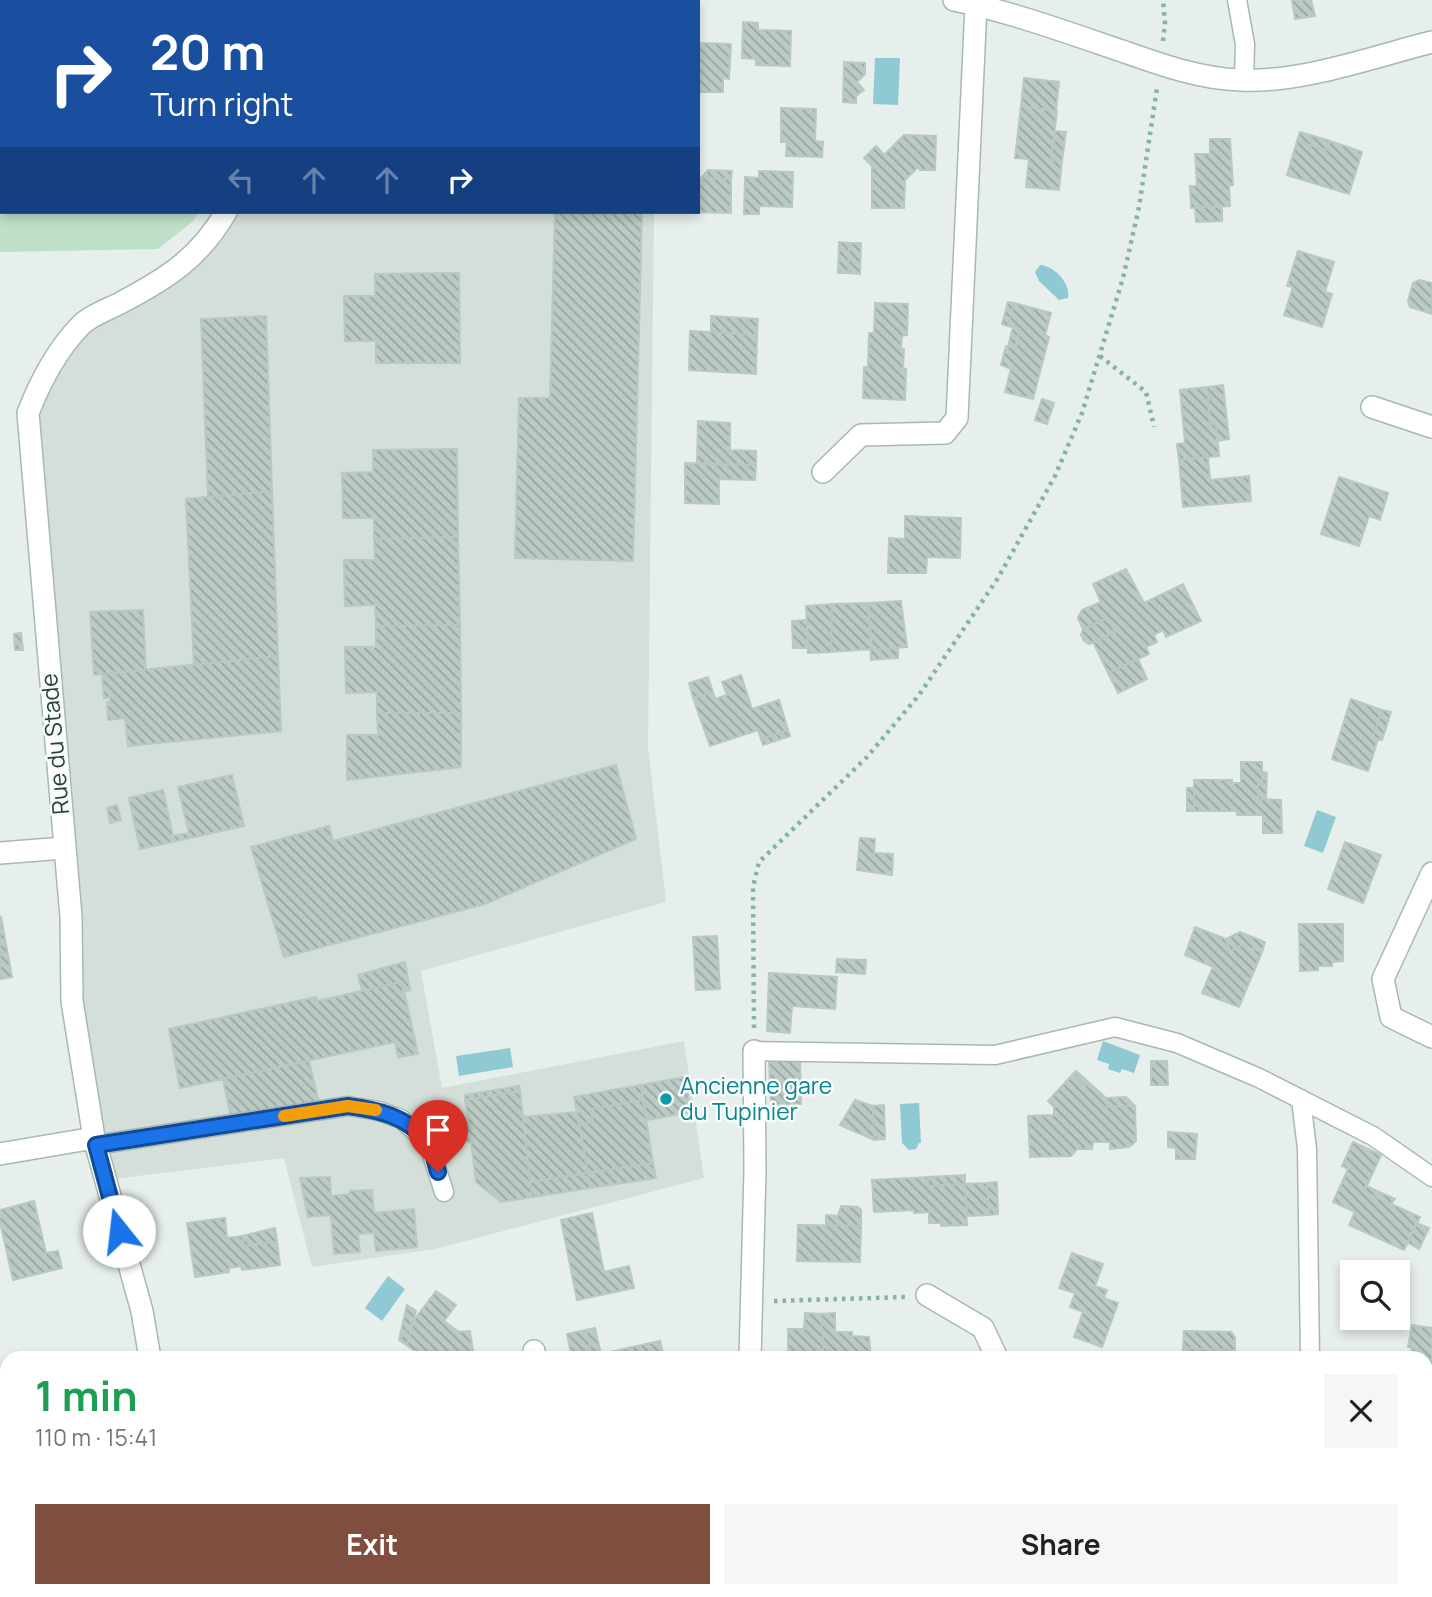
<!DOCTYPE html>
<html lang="en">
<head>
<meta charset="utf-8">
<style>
  :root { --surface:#fff; --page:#f6f6f6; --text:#202124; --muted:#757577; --accent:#7f4e3f }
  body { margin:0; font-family:Manrope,sans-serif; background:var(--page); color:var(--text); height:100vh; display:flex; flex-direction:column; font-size:26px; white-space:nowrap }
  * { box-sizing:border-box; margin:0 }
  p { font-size:23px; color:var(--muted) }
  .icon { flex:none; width:38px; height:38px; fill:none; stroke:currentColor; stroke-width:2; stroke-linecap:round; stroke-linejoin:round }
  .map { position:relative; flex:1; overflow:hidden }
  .sheet { position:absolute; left:0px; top:1351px; width:1433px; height:247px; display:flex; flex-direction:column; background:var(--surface); border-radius:21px 21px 0 0; box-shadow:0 4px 10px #0003 }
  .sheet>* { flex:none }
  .hud { position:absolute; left:0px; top:0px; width:700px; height:214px; box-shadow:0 4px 10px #0003; background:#1a4fa0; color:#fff; overflow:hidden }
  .fabs { position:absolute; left:1340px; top:1260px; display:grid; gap:14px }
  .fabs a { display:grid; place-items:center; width:70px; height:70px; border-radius:0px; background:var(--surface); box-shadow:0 4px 10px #0003; font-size:35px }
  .pin { position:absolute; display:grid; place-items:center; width:60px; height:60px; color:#fff; margin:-72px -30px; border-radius:50% 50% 50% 0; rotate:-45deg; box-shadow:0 0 7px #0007 }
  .pin .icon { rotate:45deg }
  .me { position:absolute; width:77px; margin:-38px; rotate:344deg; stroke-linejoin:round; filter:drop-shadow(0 0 5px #0008) }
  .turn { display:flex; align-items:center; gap:24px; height:147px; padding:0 35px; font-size:32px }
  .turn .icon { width:91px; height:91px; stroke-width:2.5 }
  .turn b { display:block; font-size:49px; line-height:60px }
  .lanes { display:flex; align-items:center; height:66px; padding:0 35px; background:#0003; justify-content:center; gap:35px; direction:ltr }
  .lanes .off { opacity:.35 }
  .round { display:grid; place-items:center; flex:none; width:74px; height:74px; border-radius:0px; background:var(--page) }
  .summary { display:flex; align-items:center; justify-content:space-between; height:119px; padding:0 35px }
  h1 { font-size:42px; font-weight:700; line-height:52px; color:#1e9e55 }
  .primary-button { display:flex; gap:14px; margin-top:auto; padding:14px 35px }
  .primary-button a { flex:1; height:80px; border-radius:0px; background:var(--accent); color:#fff; font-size:28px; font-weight:700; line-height:80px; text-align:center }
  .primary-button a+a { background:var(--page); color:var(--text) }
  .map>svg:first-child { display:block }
</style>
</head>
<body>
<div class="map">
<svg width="1432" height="1597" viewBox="0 0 1432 1597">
  <defs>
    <pattern id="building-back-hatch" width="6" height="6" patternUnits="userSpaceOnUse" patternTransform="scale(1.75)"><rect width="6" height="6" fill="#bbcac4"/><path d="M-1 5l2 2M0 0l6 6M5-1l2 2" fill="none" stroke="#98a6a0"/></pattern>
  </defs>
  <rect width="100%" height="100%" fill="#e6efeb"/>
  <path fill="#d4dfda" d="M231,0H661L231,2Z
    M226,212H654L648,747L666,902L421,971L442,1088L684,1041L704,1178L435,1249L312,1267L284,1158L105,1180L94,1137L28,413L82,324L150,288Z"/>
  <path fill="#bfe0c8" d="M0,0H211L2,2V212H199L192,222L158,249L0,252Z"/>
  <path fill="#8ec9d4" d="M875,58H900L898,105L873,104Z
    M1040,265C1055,266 1071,284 1068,298L1059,300L1039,281L1035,272Z
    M1317,810L1336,817L1323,853L1304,846Z
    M1103,1041L1140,1055L1134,1073L1122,1069L1120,1073L1108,1069L1109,1064L1097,1060Z
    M510,1048L513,1067L459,1076L456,1056Z
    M919,1103L921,1143H919L916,1149L909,1150L902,1143L900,1104Z
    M388,1276L405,1289L382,1321L365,1308Z"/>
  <path fill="url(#building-back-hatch)" stroke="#b8c9c2" stroke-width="2" d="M1292,0H1311L1315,16L1295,19Z
    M743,22L758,23V30L791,31L790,66L756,65V59L742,58Z
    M698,43L731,44L729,79L723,78V92H698Z
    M844,62L865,63V74L857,82L864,90L856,96V103L843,102Z
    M1024,78L1059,82L1056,111L1021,106Z
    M1021,106L1057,111L1051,160L1062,161L1059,190L1026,187L1029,159L1015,158Z
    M781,108L816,109L815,141L823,142L822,157L786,156L787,142H781Z
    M1055,131L1066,132L1062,161L1051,160Z
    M1300,132L1330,141L1326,150L1297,141Z
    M904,135L936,136L935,170H920L918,167L905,180L904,208H872V166L864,158L876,146L884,155Z
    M1210,139H1230L1233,185H1229L1230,206L1191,208L1190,186H1197L1195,154H1210Z
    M1297,141L1326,150L1330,141L1362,152L1349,194L1287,175Z
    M708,170L732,171L731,179L701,178Z
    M759,171L793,172L792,207L759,206V214H744L745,177L759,178Z
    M698,178L731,179V213L682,212H698Z
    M1222,206V221L1196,222L1195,207Z
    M555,212H642L633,561L515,558L519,398H550Z
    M839,242L849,243L848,273H838Z
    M849,243H861L860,274L848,273Z
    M1298,251L1334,262L1325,292L1332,294L1322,327L1284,315L1293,287L1287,286Z
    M459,273L460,363H376V341H345L344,296H375V274Z
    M1419,280L1432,283V314L1410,307L1408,301L1413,283Z
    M1008,302L1014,303L1008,326L1002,324Z
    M875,303L908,304L907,335L902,336L901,349H904L903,368L906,369L905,400L863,398L864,367H868L869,333H874Z
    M1014,303L1051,313L1045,335L1049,337L1033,399L1005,392L1011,369L1001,365L1006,346L1015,348L1020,329L1008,326Z
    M266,316L272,491L208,497L201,319Z
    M711,316L758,319L757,335L711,332Z
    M1013,327L1020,329L1015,348L1008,347Z
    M690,331L757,335L756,374L689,370Z
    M1223,385L1229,439L1217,441L1216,424H1210L1207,387Z
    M1207,387L1210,424H1216L1219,456L1179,460L1177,444L1185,443L1180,390Z
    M1042,399L1054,403L1047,424L1035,420Z
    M698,421L730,423V450L756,451V465L697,464Z
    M457,449L458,537L374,539V518H343L342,473L373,472V450Z
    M1208,457L1210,480L1249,476L1251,501L1183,507L1179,460Z
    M685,463L756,465L755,480L719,479V504L685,503Z
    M1339,477L1388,493L1380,520L1369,516L1359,546L1321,534Z
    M272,491L278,656L194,665L186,499Z
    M905,516L961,518L960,558L927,557L926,573H888L889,538L905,539Z
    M458,537L460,625L376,626L375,605L345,606L344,560H375L374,539Z
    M1126,569L1144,603L1183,584L1201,621L1166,637L1163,630L1154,635L1157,642L1146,647L1149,654L1108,673L1093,642L1115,632L1108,618L1083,629L1078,618L1082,610L1101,602L1093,584Z
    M901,601L907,647L880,649L882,659L871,660L868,603Z
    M868,603L872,649L831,652L832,604Z
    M832,604L831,652L808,653L806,606Z
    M143,610L146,670L94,675L90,612Z
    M1108,618L1115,632L1089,644L1084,641L1081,635L1083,629Z
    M807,620L808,648H793L792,621Z
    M460,625L461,713H377V692L346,693L345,647H376V626Z
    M21,633L23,650H15L14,634Z
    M898,648V658L882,659L880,649Z
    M278,656L281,731L128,746L125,718L108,720L107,702H110V697L104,698L102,674Z
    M1138,659L1147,679L1118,693L1108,673Z
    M741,675L752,709L779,700L788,730L761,739L758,730L710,746L693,698L713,692L715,699L727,695L722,682Z
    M708,677L713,692L693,698L689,683Z
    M1351,699L1382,710L1373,738L1378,739L1368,771L1332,759Z
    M1382,710L1391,712L1382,740L1373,738Z
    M377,713H461V767L347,780V735H378Z
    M788,730L790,736L763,745L761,739Z
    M1241,762H1262V785H1258V799L1281,800L1282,833H1263V815H1237V811H1194V780H1232V783H1241Z
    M616,765L636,839L485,904L284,957L251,847L329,826L333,841Z
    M1263,772L1267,773L1266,800L1258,799V785H1262Z
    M232,775L244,826L140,849L129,798L163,790L173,836L189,833L178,787Z
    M1187,788H1194V811H1187Z
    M117,805L121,820L110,823L107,808Z
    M860,838L875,839L874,853L893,854L892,875L857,870Z
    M1345,842L1381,855L1363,903L1328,889Z
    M1,917L12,977L0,979V918Z
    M1299,924H1343V961L1332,962V966H1318V970L1300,971Z
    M1195,927L1226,939L1230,951L1242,945L1262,952L1239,1007L1202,993L1213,967L1185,955Z
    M1240,932L1265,942L1262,952L1242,945L1230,951L1226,939Z
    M717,936L720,989L696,990L693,937Z
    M837,959L866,960L865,974L836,972Z
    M405,962L410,990L403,992L402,982L362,991L358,975Z
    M769,973L837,977L835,1009L792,1006L790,1033L767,1031Z
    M402,982L418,1054L398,1057L395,1042L180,1088L169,1029L316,997L317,1001Z
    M800,1060L801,1104L771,1105L769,1061Z
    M309,1061L319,1103L232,1121L223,1079Z
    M1151,1061H1167L1168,1085H1151Z
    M1076,1071L1106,1098L1126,1097L1135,1106L1102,1107L1083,1089L1086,1085L1073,1074Z
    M1073,1074L1086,1085L1083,1089L1102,1107L1135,1106L1136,1141L1129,1147L1110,1149V1142H1093L1092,1149H1077L1071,1156L1030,1157L1028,1116L1054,1115V1107L1048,1101Z
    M685,1077L691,1112L647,1120L641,1085Z
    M641,1085L643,1100L591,1109L593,1122L579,1124L574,1097Z
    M519,1086L520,1091L465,1100V1095Z
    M520,1091L532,1197L501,1202L476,1182L471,1142L458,1143L456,1128L469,1127L465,1100Z
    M643,1100L653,1163L588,1173L579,1124L593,1122L591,1109Z
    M855,1100L873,1106L874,1140L840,1125Z
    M884,1105L885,1139L874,1140L873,1106Z
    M577,1112L588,1173L530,1182L523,1117Z
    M1168,1132L1197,1134L1195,1159H1176V1148L1168,1147Z
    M1353,1142L1381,1155L1364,1192L1420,1217L1404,1250L1349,1225L1355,1212L1333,1202L1348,1169L1342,1166Z
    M653,1163L656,1178L590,1188L588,1173Z
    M588,1173L590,1188L532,1197L530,1182Z
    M965,1175V1184L928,1186V1177Z
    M330,1177L331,1196L350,1194V1191L372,1190L374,1213L414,1209L417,1247L376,1251L374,1233L358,1234L360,1252L334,1254L331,1215L308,1217L300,1178Z
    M928,1177V1186L965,1184L967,1225L941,1226V1223H929V1212L914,1213V1210L874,1212L872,1180Z
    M997,1182L998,1214L989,1215L987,1183Z
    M987,1183L989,1215L967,1216L965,1184Z
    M1366,1186L1395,1199L1391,1204L1364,1192Z
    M34,1201L46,1253L58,1251L62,1268L13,1280L0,1222V1210Z
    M841,1206L858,1207L861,1210V1226L826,1225V1215L838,1216Z
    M592,1213L604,1272L629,1266L634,1288L577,1300L561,1220Z
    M225,1218L227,1238L242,1236L244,1246L277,1241L280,1265L242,1270L241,1266L229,1268V1272L195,1277L187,1223Z
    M1416,1223L1429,1228L1419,1249L1407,1242Z
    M798,1225L861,1226L860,1262L797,1261Z
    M275,1228L277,1241L244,1246L242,1236Z
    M1072,1253L1103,1264L1095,1286L1107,1290L1104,1298L1118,1303L1102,1347L1074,1337L1083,1312L1070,1307L1075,1293L1059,1288Z
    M436,1291L456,1305L444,1321L459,1332L470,1331L474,1358H425L399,1340Z
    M407,1305L416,1311L407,1345L399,1340Z
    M805,1313L821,1314L824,1358H788V1329H804Z
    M835,1313V1332H852V1336L869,1337L871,1358H824L821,1314Z
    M1412,1325L1432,1328V1370L1426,1368V1358H1410L1412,1348L1408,1347Z
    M595,1328L601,1354L592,1356L586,1330Z
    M586,1330L592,1356L660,1341L664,1358H572L567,1334Z
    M1184,1331L1231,1332L1235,1337V1350L1183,1348Z
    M1183,1348L1235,1350V1358H1182Z
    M7,1420V1468L0,1445V1422Z
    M424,1591H468L469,1597H424Z
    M794,1591H830V1597H794Z
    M1384,1591H1401V1597H1332Z"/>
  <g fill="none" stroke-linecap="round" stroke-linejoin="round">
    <defs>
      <path id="service" d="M1237,0L1245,44L1244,80
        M754,1051L995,1055L1115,1027L1177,1043L1259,1078L1373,1136L1432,1177
        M1301,1099L1307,1149L1310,1358
        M96,1145L348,1106L379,1111L401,1119L428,1142L444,1192
        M1288,1591V1597"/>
      <path id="pedestrian" d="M0,853L64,848"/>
      <path id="minor" d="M231,0V2
        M954,0C1011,12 1066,32 1122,51C1159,64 1200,79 1240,80C1302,83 1372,57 1432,42
        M1372,407L1432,427
        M823,472L861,435L945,433L957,418L976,5
        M1432,873L1383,979L1391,1017L1432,1037
        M0,1154L94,1138
        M927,1295L983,1328L997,1358
        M534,1351L535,1358
        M150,1358L142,1311L94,1138L72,1001L71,917L28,413C40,382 57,350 80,326C90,315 110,309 122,302C168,278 200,257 226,212
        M750,1358L755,1171L754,1051
        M559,1591L560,1597
        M1017,1591V1597
        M75,1597L78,1591
        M743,1597V1591"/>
    </defs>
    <use href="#service" stroke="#a8b8b2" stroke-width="21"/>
    <use href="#pedestrian" stroke="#a8b8b2" stroke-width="24"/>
    <use href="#minor" stroke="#a8b8b2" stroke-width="24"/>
    <path stroke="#86b3a5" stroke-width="4.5" stroke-dasharray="3.5 5" stroke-linecap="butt" d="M1163,41L1165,24L1163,0
      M1100,356L1146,392L1154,427
      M754,1028L753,887L759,862L867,757L919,695L998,578L1055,476L1082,413L1123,278L1139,207L1157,88
      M774,1301L905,1297"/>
    <use href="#service" stroke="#fff" stroke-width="18"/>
    <use href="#pedestrian" stroke="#fff" stroke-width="21"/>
    <use href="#minor" stroke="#fff" stroke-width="21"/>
  </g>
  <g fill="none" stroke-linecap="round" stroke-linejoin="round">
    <defs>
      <path id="route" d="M119,1231L96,1145L348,1106C378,1110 406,1116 427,1141C433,1148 435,1163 438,1172"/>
    </defs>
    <use href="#route" stroke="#114b97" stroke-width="18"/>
    <use href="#route" stroke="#1a73e8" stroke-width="12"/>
    <path stroke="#f59e0b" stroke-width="12" d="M284,1116L348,1106L376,1110"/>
  </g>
  <circle fill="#0f9aa8" stroke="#f7fbf9" stroke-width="2.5" cx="666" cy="1099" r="7"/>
  <g text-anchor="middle" stroke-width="5" stroke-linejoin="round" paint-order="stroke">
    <g font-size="23" fill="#24423a" stroke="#f7fbf9">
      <text transform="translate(55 744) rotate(-95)" y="8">Rue du Stade</text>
    </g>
    <g font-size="23" fill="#0d838f" stroke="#f7fbf9" text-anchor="start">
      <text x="680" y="1094">Ancienne gare<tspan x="680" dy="26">du Tupinier</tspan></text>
    </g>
  </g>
</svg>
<div class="fabs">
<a><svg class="icon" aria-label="search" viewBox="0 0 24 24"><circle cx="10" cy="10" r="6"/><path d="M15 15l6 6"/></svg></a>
</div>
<div class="pin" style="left:438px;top:1172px;background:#d93025"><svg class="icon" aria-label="arrive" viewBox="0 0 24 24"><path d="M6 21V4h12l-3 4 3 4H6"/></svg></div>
<svg class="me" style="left:119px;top:1231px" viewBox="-20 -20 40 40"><circle r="19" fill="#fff"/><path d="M0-13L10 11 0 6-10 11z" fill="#1a73e8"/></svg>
<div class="hud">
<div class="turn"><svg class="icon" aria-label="right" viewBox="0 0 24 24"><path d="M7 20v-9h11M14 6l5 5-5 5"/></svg><div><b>20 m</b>Turn right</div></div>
<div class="lanes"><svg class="icon off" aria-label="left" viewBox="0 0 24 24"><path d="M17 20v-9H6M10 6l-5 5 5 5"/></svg><svg class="icon off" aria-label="ahead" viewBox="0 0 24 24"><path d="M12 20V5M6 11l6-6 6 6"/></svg><svg class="icon off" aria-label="ahead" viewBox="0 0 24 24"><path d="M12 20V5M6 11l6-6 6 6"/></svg><svg class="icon" aria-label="right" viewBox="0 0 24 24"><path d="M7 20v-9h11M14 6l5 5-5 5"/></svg></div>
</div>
<section class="sheet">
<div class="summary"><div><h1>1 min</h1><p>110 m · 15:41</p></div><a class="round"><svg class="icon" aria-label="close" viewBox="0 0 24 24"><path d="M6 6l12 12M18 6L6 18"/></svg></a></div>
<div class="primary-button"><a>Exit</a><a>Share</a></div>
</section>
</div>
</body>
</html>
